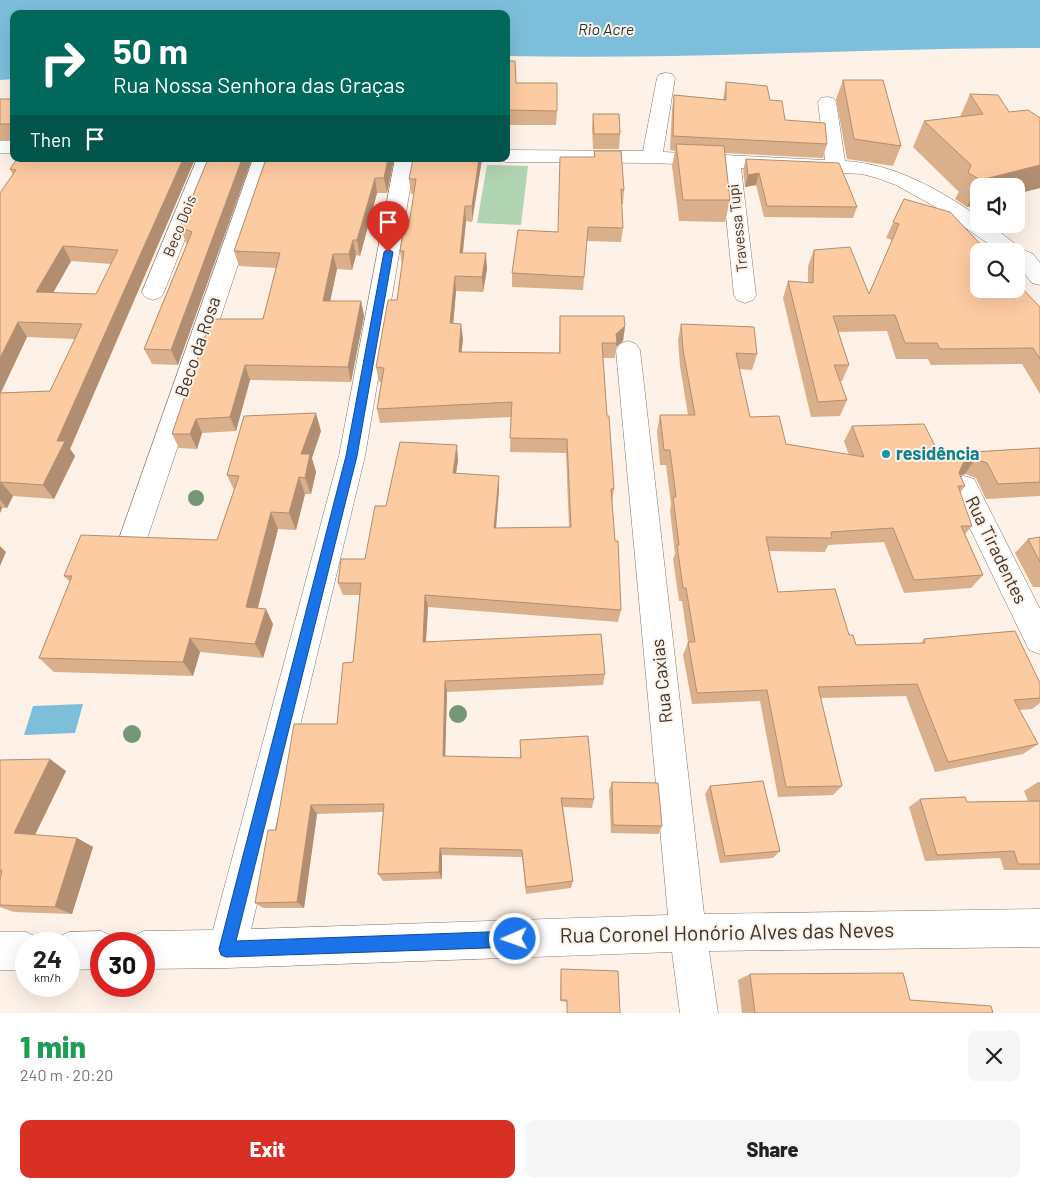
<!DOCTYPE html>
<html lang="en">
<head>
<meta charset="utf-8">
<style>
  :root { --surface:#fff; --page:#f6f6f6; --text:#222; --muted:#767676; --accent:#d93025 }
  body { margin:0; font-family:Barlow,sans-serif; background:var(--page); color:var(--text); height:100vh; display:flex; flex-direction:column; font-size:19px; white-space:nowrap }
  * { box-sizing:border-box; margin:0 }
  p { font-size:16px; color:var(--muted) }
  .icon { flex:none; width:28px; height:28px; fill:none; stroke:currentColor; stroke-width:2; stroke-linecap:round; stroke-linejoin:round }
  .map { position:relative; height:1013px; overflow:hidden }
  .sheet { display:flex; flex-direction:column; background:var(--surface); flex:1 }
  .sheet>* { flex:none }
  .guide { position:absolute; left:10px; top:10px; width:500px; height:152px; border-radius:10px; box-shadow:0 5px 20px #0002; background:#00695c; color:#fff; overflow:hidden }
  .buttons { position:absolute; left:970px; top:178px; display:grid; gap:10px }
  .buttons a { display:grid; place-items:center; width:55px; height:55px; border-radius:10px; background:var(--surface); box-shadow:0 5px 20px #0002; font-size:25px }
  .speed { position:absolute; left:15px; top:932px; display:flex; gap:10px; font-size:25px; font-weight:700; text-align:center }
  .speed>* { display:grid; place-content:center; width:65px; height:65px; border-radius:50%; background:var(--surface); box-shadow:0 5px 20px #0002; line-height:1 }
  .speed small { font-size:12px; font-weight:400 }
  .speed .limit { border:8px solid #d22; background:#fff; color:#111 }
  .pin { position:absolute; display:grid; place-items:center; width:42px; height:42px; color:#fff; margin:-51px -21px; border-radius:50% 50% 50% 0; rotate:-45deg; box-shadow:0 0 5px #0007 }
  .pin .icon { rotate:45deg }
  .me { position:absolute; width:55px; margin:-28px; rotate:268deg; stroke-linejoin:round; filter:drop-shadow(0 0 4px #0008) }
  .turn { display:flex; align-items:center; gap:18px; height:105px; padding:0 20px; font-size:22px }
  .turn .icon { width:65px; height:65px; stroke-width:2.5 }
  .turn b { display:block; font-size:35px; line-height:42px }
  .then { display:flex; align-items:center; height:48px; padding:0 20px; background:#0003; gap:10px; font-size:19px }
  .round { display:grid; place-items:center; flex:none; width:52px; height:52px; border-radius:10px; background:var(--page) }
  .headline { display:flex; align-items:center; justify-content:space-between; height:85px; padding:0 20px }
  h1 { font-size:30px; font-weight:800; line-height:38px; color:#1e9e55 }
  .button { display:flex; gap:10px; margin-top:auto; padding:10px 20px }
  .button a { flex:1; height:58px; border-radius:10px; background:var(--accent); color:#fff; font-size:20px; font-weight:800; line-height:58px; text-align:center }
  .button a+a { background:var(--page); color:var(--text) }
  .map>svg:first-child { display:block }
</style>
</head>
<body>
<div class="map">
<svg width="1040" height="1013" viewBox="0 0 1040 1013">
  <rect width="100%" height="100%" fill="#fef1e7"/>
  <path fill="#b1d5b3" d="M487,165L528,166L521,225L477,223Z"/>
  <path fill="#7dbfdb" d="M0,0H1040V48C862,48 684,60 506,56V14H14V79L0,80Z
    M83,704L75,733L24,735L33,706Z"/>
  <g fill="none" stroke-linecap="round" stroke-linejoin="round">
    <defs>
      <path id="minor" d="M666,73L672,74L675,78L663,152L825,160L818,102L821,98L827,97L833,98L836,102L845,161C895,164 938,189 979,217V224H989L1022,249L1033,254L1040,263V285L1032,283L1016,263V251H999L934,206L896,185L877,178L862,174L741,168L756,295L753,300L745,303L737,300L734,295L721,166L652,163L506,162L498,159H506V150L643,151L657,78L660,74Z
        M0,141H14V153H0Z
        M197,159H217L164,292L161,297L153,300L145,297L142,292Z
        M253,159H273L148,536L144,544L134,548L124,544L120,536Z
        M395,159H415L365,456L251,929L668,915L616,350L620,344L628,341L636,344L640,350L704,914L1040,909V947L709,951L718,1013H680L672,952L227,968L144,969V944H128L131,937L144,931L213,930L339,456Z
        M964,476L974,479L1040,609V654L1029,650L950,487L954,479Z
        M101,931L114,937L117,944H101V969L69,970V944H53L56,938L69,932Z
        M0,932H26L39,938L42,944H26V970H0Z"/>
    </defs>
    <use href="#minor" stroke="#82776d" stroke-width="1"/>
    <use href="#minor" fill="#fff" fill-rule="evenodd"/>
  </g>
  <g fill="#749775">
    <circle cx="196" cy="498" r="8"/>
    <circle cx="458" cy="714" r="9"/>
    <circle cx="132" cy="734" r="9"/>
  </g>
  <path fill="#daaf8b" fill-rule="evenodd" d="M506,61L516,83L557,111L556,125H506Z
    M843,80L901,146L893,166L847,159L836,99Z
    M726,82L770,100L785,120L827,144L823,158L725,153L730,200L725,222L679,221L672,166L675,151L670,150L672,109L674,95L723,100Z
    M970,94L1009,112L1040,118V188L1016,194L979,186V204L967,207L955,199L959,192L913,147L924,121L960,117Z
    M0,99H14V140H0Z
    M593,114L620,134L619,149H593L592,128Z
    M594,151L624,190L623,204H621L623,228L621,242L587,241L583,290L512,287V273L558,232L594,157Z
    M17,159H195L70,449L75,456L54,499L13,496L7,508H2L0,513V193L13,175L10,169ZM71,261L111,264L96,294L53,293ZM27,337L75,339L50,391L1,393Z
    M208,159L178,365L152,364L144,349L187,243H186L180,227Z
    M266,159H394L387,193H377L360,256L356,255L352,270L337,269L330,301H361L364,316L351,382L250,380L236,431L202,433L197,449L179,448L172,434L263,319L276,268L239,266L234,251Z
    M413,159H482L472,222L466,221L463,253L487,269L483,292L456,291L453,323L463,339L461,352L559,353L560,316L625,326L623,341L616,347L615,358H603L607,416L614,489L612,502L621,610L618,622L428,607L426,642L605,674L603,685L447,692L445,756L520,758V740L594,799L592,808L563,807L573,881L571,888L526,894L522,857L442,855V879L383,881L378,874L383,812L317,814L304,908H263L255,903L276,830L337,724L353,662L360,595H343L338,583L365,559L386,506L458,460L456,473L499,489L496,528L569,527L566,453L510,452L511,417L380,423L377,409L381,382H379L376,367L397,300L402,265L400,251L408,228L414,194H411L409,179Z
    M746,159L857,207L853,218L764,217L756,185L745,187L743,170Z
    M904,199L1040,307V394L1022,364L931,365L928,359H896L887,331L838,332L849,365L842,381H840L847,400L840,416L811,417L783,298L788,281L808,283V266L814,250L869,294L892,240L886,238Z
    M681,324L757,354L752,370L739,369L750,417L786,444L849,455L844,441L852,426L939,454L1040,448V496L986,499L976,478L965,474L960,476L965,486L960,493L972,526L965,534L983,575L971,588L904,593L884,542L828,545L825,552L769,551L778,592L849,635L856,645L921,643L924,639L1040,683V703L1032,709L1019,710L1038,744L1023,754L935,772L906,696L821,698L842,786L833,795L778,797L760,701L692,704L683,655L688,642L682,601H679L673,559L675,554L670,511L671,504L666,465H660L657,431L660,415H688L680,366L678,340Z
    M321,431L311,458L316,472L311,494H305L296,530L278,529L258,608L273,624L263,658L200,652L193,676L54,672L39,658L70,582L64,576L217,540L234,490L227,475Z
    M1040,537V587H1033L1015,553L1028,539Z
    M0,760L66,771L35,835L77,838L93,847L72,914L14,912L0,907Z
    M612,782L662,826L659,834L611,833L609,791Z
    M1038,782H1040V870H1004L1000,858L925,861L909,807L920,799L967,802L1028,801L1024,791Z
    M710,786L780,851L773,858L720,863L705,794Z
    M561,969L620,1013H567V1002L560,1001Z
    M750,974L910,1000L993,1013H742L738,980Z"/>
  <path fill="#b18e71" d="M183,159H195L70,449L75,456L54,499L43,485L57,441Z
    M242,159H252L178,365L171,350Z
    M388,159H394L387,193L384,178Z
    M479,159H482L472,222V206Z
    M1040,165V188L1016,194V186H979V204L967,207L981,180Z
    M759,173L756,185L745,187L748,175Z
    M375,178L377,193L360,256L357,240Z
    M465,206L466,221L461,268L460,253Z
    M353,240L356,255L352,270L349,254Z
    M63,246L71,261L45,307L36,292Z
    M486,253L487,269L483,292L482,277Z
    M333,254L337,269L327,316L323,301Z
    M455,276L456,291L452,338L450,323Z
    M361,301L364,316L351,382L348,367Z
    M18,322L27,337L0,394V358Z
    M461,324L463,339L460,367L459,352Z
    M625,326L623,341L616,347V334Z
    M245,365L250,380L236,431L230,417Z
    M316,413L321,431L312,458L316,472L311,494L305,478L301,454Z
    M196,419L202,433L197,449L190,434Z
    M457,445L458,460L454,487L453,473Z
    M975,459L965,474L952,478L963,463Z
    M499,476V489L495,541L494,528Z
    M299,477L305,494L296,530L289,513Z
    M1,482L13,496L7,508L0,500V485Z
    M0,505L2,508L0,513Z
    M271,512L278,529L254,622L246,607Z
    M0,546L6,552L0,566Z
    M425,595L428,607L425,654L423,642Z
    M266,609L273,624L263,658L255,644Z
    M190,638L200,652L193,676L183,662Z
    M445,681L447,692L445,765L443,756Z
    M50,759L66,771L31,843L14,833Z
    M311,805L317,814L304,908L297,902Z
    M77,838L93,847L72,914L55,907Z
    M440,848L442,855V879L439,872Z"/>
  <path fill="#fdcba2" stroke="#b18e71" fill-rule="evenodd" d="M506,61H515L516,83H557V111L506,110Z
    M843,80H883L901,146L854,139Z
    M726,82L767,86L770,100L782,101L785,120L825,123L827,144L673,136L674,95L726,100Z
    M970,94L998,95L1009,112L1028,110L1040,118V165L981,180L968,173L971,165L924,121L983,114Z
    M0,99H14V124H0Z
    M593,114H619L620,134H594Z
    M676,144L724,146L730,200H683Z
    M594,151H621L624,190L621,189L623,228L588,227L584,277L512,273L518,230L558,232L560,157H595Z
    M17,159H183L57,441H65L43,485L1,482L0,485V393L50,391L82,324L18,322L0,358V193L16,170L10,169ZM63,246L118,250L96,294L36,292Z
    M208,159H242L171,350L144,349L192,232L180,227Z
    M266,159H388L384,178H375L357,240H353L349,254H333L323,301H361L348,367L245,365L230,417L196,419L190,434H172L211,319H263L280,253L234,251Z
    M413,159H479L472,206H465L460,253H486L482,277L455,276L450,323L461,324L459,352L560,353V316H624L625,326L616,334L617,343H602L607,416H609L614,489H611L615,541H618L621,610L425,595L423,642L601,634L605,674L445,681L443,756L521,758L520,740L588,736L594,799L561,798L573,881L526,887L522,850L440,848L439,872L378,874L384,804L311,805L297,902L255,903L268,830H276L294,724H337L343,663L353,662L361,583H338L341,559H365L375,506H386L400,442L457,445L453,473L499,476L494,528L571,527L567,439L510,438L512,402L377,409L384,368L376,367L388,300H397L404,251H400L404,228H408L412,206L416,179H409Z
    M746,159L839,163L857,207L767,206L759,173L748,175Z
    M904,199L950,212L987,251H979V289H1016V282L1040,307V359L1033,348L940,349L937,343H905L895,315L833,316L849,365H834L847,400L818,402L788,281L813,283L814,250L850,247L869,294L899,224L893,222Z
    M681,324L754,327L757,354L736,353L750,417L779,416L786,444L864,457L852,426L924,424L939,454L1040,448V482L998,484L987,463L975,459L963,463L959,473L965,486H958L972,526H961L983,575L914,580L893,528L831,532L832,538L766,537L778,592L835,589L849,635H853L856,645L925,643L924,639L1015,631L1040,683V698L1014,700L1038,744L948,762L917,684L818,687L842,786L786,787L767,690L697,693L688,642H695L686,588H683L677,545H679L673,497H676L670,450H664L660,415H695L683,350Z
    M316,413L301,454H310L305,478L299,477L289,513L271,512L246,607L266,609L255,644L190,638L183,662L39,658L72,576H64L81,535L217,540L239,476L227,475L244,416Z
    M1040,537V562L1028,539Z
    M50,759L14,833L77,838L55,907L0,905V880L2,870L0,871V760Z
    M763,781L780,851L725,856L710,786Z
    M612,782L658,783L662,826L613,825Z
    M965,797L967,802L1040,801V864H1018L1014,851L937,855L920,799Z
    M561,969L618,971L620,1013H567V1000H561Z
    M903,973L910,1000L991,1006L993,1013H755L750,974Z"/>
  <path fill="#1a73e8" stroke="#114b97" d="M388,249L393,252L357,456L236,941L515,931L521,934L523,939L521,944L515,947L226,957L221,955L219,949L346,456L384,252Z"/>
  <circle fill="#0f9aa8" stroke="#fef1e7" stroke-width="2" cx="886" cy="454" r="5"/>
  <g text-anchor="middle" stroke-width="4" stroke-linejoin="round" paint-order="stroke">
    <g font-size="15" fill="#38332f" stroke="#fef1e7">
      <text transform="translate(180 226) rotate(-68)" y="5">Beco Dois</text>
      <text transform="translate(738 228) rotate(-96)" y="5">Travessa Tupi</text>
    </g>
    <g font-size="16" font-style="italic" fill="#183744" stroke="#fef1e7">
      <text x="606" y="35">Rio Acre</text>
    </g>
    <g font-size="18" fill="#38332f" stroke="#fef1e7">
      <text transform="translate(198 347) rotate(-71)" y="6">Beco da Rosa</text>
      <text transform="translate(996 550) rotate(64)" y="6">Rua Tiradentes</text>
      <text transform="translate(662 681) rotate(-96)" y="6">Rua Caxias</text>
    </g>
    <g font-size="18" font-weight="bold" fill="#0d838f" stroke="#fef1e7" text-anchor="start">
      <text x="896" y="460">residência</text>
    </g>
    <g font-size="21" fill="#38332f" stroke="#fef1e7">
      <text transform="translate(727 933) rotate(-1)" y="7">Rua Coronel Honório Alves das Neves</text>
    </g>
  </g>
</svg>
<div class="buttons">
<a><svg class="icon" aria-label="sound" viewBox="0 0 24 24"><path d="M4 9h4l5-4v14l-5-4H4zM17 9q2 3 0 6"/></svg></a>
<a><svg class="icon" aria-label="search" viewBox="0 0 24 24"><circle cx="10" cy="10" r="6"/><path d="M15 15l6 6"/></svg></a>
</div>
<div class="speed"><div>24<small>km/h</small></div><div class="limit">30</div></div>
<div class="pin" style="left:388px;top:252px;background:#d93025"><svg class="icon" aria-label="arrive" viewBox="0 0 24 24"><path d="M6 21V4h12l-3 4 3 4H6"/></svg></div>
<svg class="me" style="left:515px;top:939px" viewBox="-20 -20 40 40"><circle r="17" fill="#1a73e8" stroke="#fff" stroke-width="3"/><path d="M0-11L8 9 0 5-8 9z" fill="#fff"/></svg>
<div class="guide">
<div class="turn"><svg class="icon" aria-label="right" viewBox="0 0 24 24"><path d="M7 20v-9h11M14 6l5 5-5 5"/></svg><div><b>50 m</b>Rua Nossa Senhora das Graças</div></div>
<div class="then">Then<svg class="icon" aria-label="arrive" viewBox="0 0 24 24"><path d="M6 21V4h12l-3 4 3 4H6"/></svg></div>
</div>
</div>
<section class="sheet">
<div class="headline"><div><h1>1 min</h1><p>240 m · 20:20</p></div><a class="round"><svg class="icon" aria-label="close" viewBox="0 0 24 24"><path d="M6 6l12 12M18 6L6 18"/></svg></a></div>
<div class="button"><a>Exit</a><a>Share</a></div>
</section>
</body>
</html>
